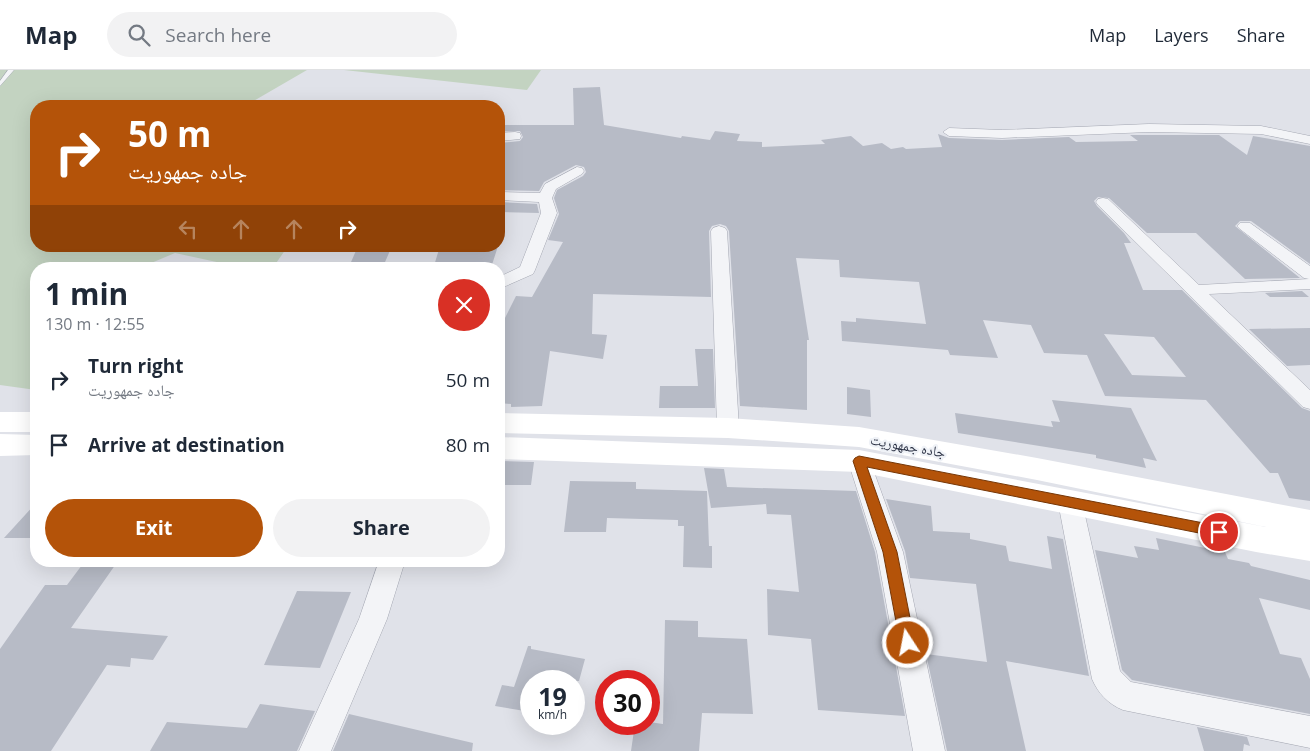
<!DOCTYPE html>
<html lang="en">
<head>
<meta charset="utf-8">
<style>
  :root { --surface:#fff; --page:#f2f2f3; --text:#1f2937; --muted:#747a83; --line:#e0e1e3; --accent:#b45309 }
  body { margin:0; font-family:"Open Sans","Noto Naskh Arabic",sans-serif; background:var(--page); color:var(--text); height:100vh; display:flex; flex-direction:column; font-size:19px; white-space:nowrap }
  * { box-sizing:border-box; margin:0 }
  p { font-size:16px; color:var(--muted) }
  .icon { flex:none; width:28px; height:28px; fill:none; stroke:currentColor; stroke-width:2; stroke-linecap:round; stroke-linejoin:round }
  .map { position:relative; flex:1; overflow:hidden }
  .sheet { position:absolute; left:30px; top:192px; width:475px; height:305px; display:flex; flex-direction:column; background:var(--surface); border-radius:20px; box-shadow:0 5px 20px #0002 }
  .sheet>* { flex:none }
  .hud { position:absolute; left:30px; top:30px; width:475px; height:152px; border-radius:20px; box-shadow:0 5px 20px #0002; background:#b45309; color:#fff; overflow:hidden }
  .speed { position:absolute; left:520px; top:600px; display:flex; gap:10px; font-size:25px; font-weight:700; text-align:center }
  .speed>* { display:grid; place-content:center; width:65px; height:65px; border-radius:50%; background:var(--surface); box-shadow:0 5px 20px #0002; line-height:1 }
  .speed small { font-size:12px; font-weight:400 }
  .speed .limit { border:8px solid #d22; background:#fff; color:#111 }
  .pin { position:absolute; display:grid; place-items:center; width:42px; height:42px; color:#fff; margin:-21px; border:2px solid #fff; border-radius:50%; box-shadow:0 1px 5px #0007 }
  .me { position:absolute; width:55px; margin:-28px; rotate:349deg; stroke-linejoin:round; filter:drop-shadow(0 0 4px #0008) }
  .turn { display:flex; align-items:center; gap:18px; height:105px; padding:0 15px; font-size:22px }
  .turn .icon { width:65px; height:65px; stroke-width:2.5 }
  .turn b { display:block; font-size:35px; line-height:42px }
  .lanes { display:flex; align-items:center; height:48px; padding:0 15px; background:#0003; justify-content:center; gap:25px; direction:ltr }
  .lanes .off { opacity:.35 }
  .round { display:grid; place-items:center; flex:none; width:52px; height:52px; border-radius:26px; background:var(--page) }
  .head { display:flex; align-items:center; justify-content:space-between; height:85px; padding:0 15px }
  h1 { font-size:30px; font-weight:700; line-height:38px }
  .cta { display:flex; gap:10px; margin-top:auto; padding:10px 15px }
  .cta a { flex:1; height:58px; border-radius:30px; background:var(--accent); color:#fff; font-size:20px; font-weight:700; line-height:58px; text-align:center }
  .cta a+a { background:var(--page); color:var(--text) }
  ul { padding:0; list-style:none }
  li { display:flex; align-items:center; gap:15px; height:65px; padding:0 15px }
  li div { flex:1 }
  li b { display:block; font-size:19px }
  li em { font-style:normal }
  header { display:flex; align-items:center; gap:30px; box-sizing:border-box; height:70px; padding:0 25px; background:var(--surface); border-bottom:1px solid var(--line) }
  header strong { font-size:24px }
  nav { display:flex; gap:28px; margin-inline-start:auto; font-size:18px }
  .search { width:350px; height:45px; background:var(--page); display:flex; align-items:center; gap:12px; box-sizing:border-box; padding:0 18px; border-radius:28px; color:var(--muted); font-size:19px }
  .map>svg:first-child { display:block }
</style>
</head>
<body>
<header>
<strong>Map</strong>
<div class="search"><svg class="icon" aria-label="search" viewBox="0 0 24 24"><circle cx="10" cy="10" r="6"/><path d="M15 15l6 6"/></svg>Search here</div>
<nav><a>Map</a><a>Layers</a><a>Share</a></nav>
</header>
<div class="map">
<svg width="1310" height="681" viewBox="0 0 1310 681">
  <rect width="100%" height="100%" fill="#e0e2e9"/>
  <path fill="#c3d3c1" d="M0,0H307L245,36H36V176H288L272,199H249L175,183L137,199H36V320L0,315Z
    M344,0H541L527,20Z"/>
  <path fill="#b7bbc6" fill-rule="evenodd" d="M600,17L604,55L681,68L682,66L710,70L715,61L740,64L737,71L762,72V77L825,74L821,70L851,66L863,76L882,73L891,79L903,77L906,79L942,77L938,64L949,68L1002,70L1069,67L1076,72L1138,71L1130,65H1219L1247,85L1253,66L1310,76V194L1251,151H1240L1235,156L1300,208L1245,209L1196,163H1147L1109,128L1098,127L1094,131L1097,136L1124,163L1131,173H1124L1143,220H1182L1302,338L1310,341V431L1289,428L1278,403H1270L1206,330L1105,326L1087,285L1044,283L1031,255L983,250L998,288L950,285L948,280L842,271L841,251L856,252V248L926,254L919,212L840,207L839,190L796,188L809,270H807V340L740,336L729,161L726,156L720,154L712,156L709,161L711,227L593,224L592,264L607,265L603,289L550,281L542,336L511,337V334L499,333V260L516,226L532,227L563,172L548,170L559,144L554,128L557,120L583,106L586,102L584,97L576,95L544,112L539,121L499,120V73L520,71L523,67L520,61H499V55H574L573,18ZM1104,264L1154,267L1186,307L1132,305Z
    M499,132L537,134L539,143L499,142Z
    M358,176H392L382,199H348Z
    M440,176H498L491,198L433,199Z
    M1302,221L1309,227H1270L1265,223Z
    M1310,258V295L1287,296L1249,259Z
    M695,279H713L715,338H659L660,316H698Z
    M847,317L870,320L871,347L847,344Z
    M1052,330L1131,338L1157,391L1143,388L1146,398L1096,388V385L958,363L955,343L1053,357L1051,351L1060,352Z
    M499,391L534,392L531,415H499Z
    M704,398L724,399L727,417L856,421L875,482L905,646L818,640L811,569L768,565L767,519L799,522L791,445L767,444L766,434L711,438Z
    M570,411L636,412V419L707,421L709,476H712V498L683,497L684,456H678V450L607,448L606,462H564Z
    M886,429L931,436L933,461L970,463V469L1006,476L1009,491L1052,499L1047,466L1063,469L1089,606L1006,591L1026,681H947L926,584L987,592L976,514L910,508L905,481Z
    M36,433V468H4Z
    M1156,468L1225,482L1228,489L1249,493L1251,496L1310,510V540L1259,528L1280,584L1301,588L1310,609V644L1132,610L1122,600L1095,480L1138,488L1134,476L1159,480Z
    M85,491H118L71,558L168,566L153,590L131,588L130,597L107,595L51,681H0V579L45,515H67Z
    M297,521L351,522L320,598L264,595Z
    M665,550L698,551V567L747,569L753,644L702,643L699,681H631L635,654H649V652L663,654Z
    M528,576H531V579L585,589L579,611H531V642L495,636L502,615L514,617Z
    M260,634L315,641L297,681H150L167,652L247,658Z
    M349,644L473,673L472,681H333Z
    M1197,657L1247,667L1250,676L1244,674L1243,681H1204Z"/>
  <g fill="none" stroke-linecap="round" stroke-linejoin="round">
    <defs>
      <path id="service" d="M8,0H14L0,16V11Z"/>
      <path id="minor" d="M1149,54L1261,56L1310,66V74L1261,64L1149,62L1002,68L949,66L943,62L949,58L1002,60Z
        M515,62L520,63L521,66L520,69L499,71V63Z
        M577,97L582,98L584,101L582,104L556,119L552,128L557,143L535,200L533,204L499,219V207L520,197L541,143L539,132L499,130V122L540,123L545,114Z
        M1103,128L1108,129L1199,215L1309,209L1304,208L1240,159L1237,156L1240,153H1250L1310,196V219L1209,224L1310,320V339L1303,337L1098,135L1096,132L1098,129Z
        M719,156L725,158L727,161L739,358L736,363L728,366L720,363L717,358L711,161L713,158Z
        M859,382L867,385L870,391L903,482L945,681H913L877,482L848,391L851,385Z
        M1070,423L1079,425L1082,432L1120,601L1131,612L1310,646V678L1123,640C1108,634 1098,623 1092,609L1058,432L1061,425Z
        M379,491H405L387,549L331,681H299L359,549Z"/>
    </defs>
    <use href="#service" stroke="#a5a8b3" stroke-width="1"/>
    <use href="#minor" stroke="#a5a8b3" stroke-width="1"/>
    <use href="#service" fill="#f3f4f7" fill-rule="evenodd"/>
    <use href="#minor" fill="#f3f4f7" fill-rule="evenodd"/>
    <path fill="#fff" fill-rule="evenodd" d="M0,342H36V362H0Z
      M499,343L728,348L859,357L1037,388L1310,440V491L1256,482L859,402L499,389V367L859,380L1266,457L1037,410L859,377L728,368L499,363Z
      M0,364L36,365V385L0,386Z"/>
  </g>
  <path fill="#b45309" stroke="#753606" d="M859,386L1219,456L1224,458L1226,462L1224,465L1219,467L867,397L897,482L915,573L913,578L908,580L902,578L900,573L883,482L853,391L855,388Z"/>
  <g text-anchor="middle" stroke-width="4.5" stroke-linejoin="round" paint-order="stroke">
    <g font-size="14" fill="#282e41" stroke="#eff2f7">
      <text transform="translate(908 376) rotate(10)" y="5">جاده جمهوریت</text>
    </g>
  </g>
</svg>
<div class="speed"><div>19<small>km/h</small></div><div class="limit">30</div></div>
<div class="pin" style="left:1219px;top:462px;background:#d93025"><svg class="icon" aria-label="arrive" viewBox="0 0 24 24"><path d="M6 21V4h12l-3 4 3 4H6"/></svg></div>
<svg class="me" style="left:908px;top:573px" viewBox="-20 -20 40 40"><circle r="17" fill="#b45309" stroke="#fff" stroke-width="3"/><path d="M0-11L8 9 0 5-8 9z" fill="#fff"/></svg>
<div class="hud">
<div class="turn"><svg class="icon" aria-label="right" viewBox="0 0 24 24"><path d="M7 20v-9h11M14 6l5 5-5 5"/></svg><div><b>50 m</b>جاده جمهوریت</div></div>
<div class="lanes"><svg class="icon off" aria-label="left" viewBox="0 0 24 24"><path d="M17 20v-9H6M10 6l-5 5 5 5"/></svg><svg class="icon off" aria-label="ahead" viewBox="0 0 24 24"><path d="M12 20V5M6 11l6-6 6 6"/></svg><svg class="icon off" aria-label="ahead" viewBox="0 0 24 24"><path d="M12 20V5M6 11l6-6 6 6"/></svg><svg class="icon" aria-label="right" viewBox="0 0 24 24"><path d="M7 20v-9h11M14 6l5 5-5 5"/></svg></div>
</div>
<section class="sheet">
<div class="head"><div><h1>1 min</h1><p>130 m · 12:55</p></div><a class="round" style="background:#d93025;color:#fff"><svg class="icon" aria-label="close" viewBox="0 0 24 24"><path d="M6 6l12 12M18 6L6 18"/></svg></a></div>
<ul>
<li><svg class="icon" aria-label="right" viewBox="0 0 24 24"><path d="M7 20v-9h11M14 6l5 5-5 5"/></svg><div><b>Turn right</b><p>جاده جمهوریت</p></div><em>50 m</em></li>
<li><svg class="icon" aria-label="arrive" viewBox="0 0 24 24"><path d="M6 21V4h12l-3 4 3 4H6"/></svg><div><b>Arrive at destination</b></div><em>80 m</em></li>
</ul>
<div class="cta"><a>Exit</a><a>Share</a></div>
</section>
</div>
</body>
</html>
